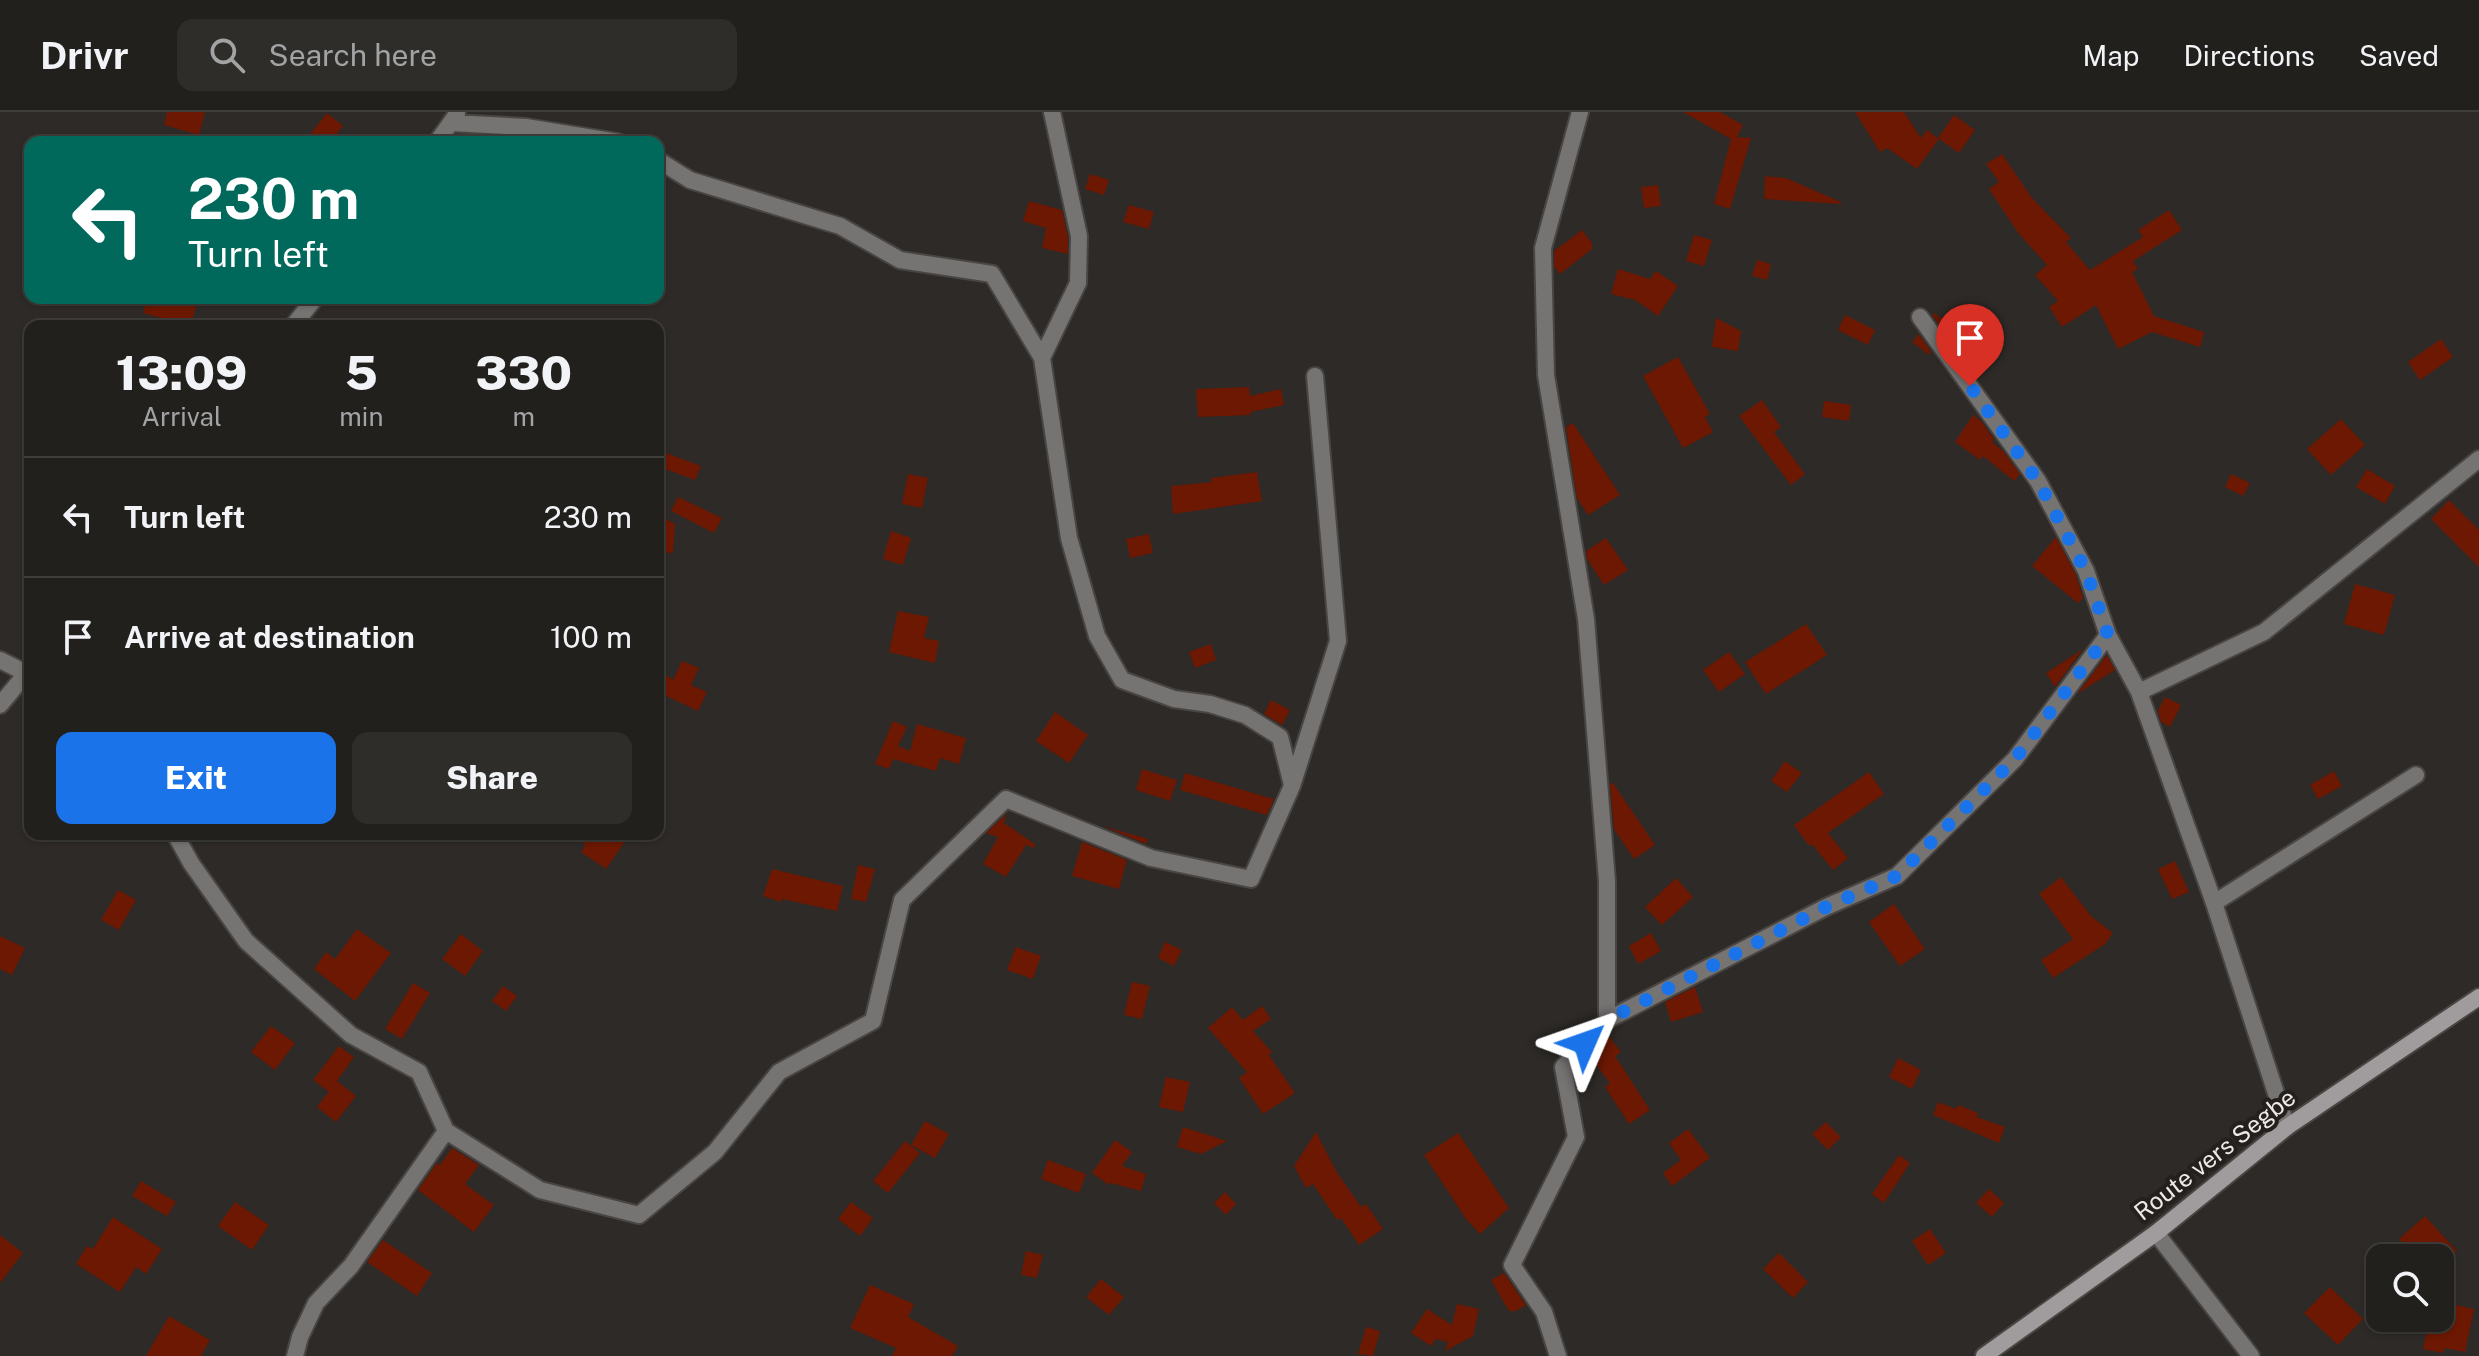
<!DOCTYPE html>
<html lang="en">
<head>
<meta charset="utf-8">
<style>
  :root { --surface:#22201d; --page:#2e2d2a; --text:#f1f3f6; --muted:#a2a3a4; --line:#3f3e3b; --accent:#1a73e8 }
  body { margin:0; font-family:"Public Sans",sans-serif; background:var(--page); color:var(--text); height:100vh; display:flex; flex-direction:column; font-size:30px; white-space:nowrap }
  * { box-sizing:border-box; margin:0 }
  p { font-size:26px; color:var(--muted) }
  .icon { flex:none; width:44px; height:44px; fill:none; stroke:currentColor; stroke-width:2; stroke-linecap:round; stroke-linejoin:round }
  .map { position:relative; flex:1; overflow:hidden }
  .panel { position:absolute; left:24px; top:208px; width:640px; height:520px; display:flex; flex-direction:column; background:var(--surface); border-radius:16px; box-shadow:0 2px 6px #0004,0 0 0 2px var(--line) }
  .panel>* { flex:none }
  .banner { position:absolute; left:24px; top:24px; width:640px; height:168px; border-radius:16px; box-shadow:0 2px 6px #0004,0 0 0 2px var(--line); background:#00695c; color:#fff; overflow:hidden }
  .controls { position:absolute; left:2366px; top:1132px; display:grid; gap:16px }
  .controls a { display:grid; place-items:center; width:88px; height:88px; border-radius:16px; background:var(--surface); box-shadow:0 2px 6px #0004,0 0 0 2px var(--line); font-size:40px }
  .pin { position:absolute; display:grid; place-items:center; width:68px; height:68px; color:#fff; margin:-82px -34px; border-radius:50% 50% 50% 0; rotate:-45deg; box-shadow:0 0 8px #0007 }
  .pin .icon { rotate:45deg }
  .me { position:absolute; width:88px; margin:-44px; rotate:47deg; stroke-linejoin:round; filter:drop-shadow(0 0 6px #0008) }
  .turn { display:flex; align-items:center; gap:28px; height:168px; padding:0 32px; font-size:36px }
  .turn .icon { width:104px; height:104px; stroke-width:2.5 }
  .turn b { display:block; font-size:56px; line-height:68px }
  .eta { display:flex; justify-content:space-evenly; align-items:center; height:136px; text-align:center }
  .eta b { font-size:48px; font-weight:800; line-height:56px }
  .cta { display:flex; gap:16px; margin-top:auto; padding:16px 32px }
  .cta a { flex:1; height:92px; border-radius:16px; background:var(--accent); color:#fff; font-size:32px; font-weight:800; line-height:92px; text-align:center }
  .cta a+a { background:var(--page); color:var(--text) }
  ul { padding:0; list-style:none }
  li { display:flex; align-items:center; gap:24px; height:120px; padding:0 32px; border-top:2px solid var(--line) }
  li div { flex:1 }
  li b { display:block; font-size:30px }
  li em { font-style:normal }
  header { display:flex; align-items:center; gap:48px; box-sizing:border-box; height:112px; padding:0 40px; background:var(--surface); border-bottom:2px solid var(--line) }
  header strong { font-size:38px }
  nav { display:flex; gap:44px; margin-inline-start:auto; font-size:28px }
  .search { width:560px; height:72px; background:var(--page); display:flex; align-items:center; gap:20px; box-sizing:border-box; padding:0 28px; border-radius:16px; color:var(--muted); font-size:30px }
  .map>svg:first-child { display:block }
</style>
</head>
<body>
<header>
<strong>Drivr</strong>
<div class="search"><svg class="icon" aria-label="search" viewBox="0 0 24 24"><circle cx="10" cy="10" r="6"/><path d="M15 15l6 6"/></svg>Search here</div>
<nav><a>Map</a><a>Directions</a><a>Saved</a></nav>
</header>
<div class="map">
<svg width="2479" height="1244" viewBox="0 0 2479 1244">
  <rect width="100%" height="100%" fill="#2d2a27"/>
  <path fill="#6c1802" d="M167,0H205L199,23L164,13Z
    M1683,0H1720L1743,13L1737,25L1751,26L1730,97L1714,92L1731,27Z
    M1855,0H1904L1921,26L1927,18L1939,27L1917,57L1887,36L1880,40Z
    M327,1L343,14L330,30H304Z
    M1954,3L1975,18L1959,41L1938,26Z
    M2002,42L2032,86L2071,126L2066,130L2090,158L2143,125L2138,118L2169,98L2182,118L2133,149L2138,157L2132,160L2154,204L2204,220L2200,235L2152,220L2118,237L2096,193L2062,215L2049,195L2058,189L2035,163L2047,153L2019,122L1989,77L1999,70L1986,52Z
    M1090,62L1109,68L1104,83L1085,77Z
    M1765,64L1786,66L1841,90V92L1764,87Z
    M1658,73L1661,94L1644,96L1641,75Z
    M1029,89L1062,98L1068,125V142L1042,136L1046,116L1023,109Z
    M1129,93L1154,100L1149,117L1123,110Z
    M1582,118L1592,131V137L1560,162L1554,155V139Z
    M1694,123L1712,128L1704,154L1686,149Z
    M1757,148L1771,152L1767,168L1752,164Z
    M1618,157L1650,167L1656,159L1678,174L1658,204L1635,188L1611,182Z
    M147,186H198L191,214L143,201Z
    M1934,201L1951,213L1945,221L1932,203Z
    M1845,203L1875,218L1868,233L1838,218Z
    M1716,206L1741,219L1738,239L1712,235Z
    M1919,222L1931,240L1929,243L1912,230Z
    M2441,227L2453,245L2420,268L2408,250Z
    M1678,245L1710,302L1705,305L1713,320L1683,336L1643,264Z
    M1249,275L1250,284L1281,277L1284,293L1250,300L1251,303L1198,305L1196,277Z
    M1762,288L1781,315L1774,320L1805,362L1791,373L1739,304Z
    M1824,289L1851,293L1849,309L1822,305Z
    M1973,303L1981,309L1994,327L1992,330L2003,339L2020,362L2014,369L1983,344L1980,348L1955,330Z
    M2341,307L2365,333L2331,363L2307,337Z
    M1573,311L1620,383L1588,403L1577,386L1566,315Z
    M666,341L701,354L695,368L660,355Z
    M2367,357L2395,374L2385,392L2356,375Z
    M1257,360L1262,389L1173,402L1171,374L1212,370L1211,366Z
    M908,362L928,366L922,396L902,392Z
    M2231,362L2250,371L2243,384L2225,375Z
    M678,385L722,406L714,421L671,399Z
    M2449,388L2479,418V455L2431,407Z
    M658,403L675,412L673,441L658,440Z
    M891,419L911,426L903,453L883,447Z
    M1149,422L1153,441L1130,446L1126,427Z
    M2056,425L2076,463L2083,486L2078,491L2032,454Z
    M1606,426L1628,458L1604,473L1587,447L1586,439Z
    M2355,472L2395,483L2384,523L2344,512Z
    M898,499L929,505L924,526L939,529L935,551L889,540Z
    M1806,512L1827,543L1766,582L1745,550Z
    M1211,532L1216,548L1195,556L1189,540Z
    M2083,537L2055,575L2046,561Z
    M1729,540L1745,562L1719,580L1703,558Z
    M2107,543L2115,558L2077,582Z
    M682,549L699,556L691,573L707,580L698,599L658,580V558L673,568Z
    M2165,585L2181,593L2170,615L2161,610L2158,599Z
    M1271,588L1290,598L1282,613L1264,602Z
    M1055,600L1088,623L1069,651L1036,629Z
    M893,609L907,615L898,634L910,639L917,612L966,626L959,652L940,646L936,659L893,647L889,657L875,652Z
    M1785,649L1802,661L1787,680L1771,669Z
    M1142,657L1177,668L1170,689L1136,678Z
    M2334,659L2342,674L2318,687L2310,673Z
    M1869,660L1884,682L1828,721L1848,746L1833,758L1812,732L1809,734L1794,713Z
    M1185,661L1274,687L1267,703L1180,678Z
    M1613,671L1655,733L1634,747L1614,717L1610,672Z
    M1006,702L1004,711L1035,732L1034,736L1026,733L1006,765L983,752L998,725L986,721Z
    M1102,714L1148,727L1146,732Z
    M577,722H630L606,757L581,740L585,733Z
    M1082,730L1127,748L1119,777L1072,764Z
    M2175,749L2189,780L2172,787L2158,757Z
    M858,753L875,757L866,790L851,787Z
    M772,757L843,774L837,799L782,787L781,790L763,784Z
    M2061,765L2091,804L2113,821L2105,832L2053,866L2041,848L2073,827L2039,782Z
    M1676,766L1693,785L1662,813L1645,795Z
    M118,778L136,788L119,818L101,808Z
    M1894,792L1925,837L1900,854L1869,810Z
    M357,817L391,841L355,889L314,857L326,840L335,847Z
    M1651,821L1661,839L1638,852L1629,834Z
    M461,822L483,839L465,864L442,847Z
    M0,824L25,836L12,863L0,857Z
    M1165,830L1182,838L1174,854L1158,846Z
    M1016,835L1041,844L1033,867L1007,858Z
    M1132,870L1150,874L1142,907L1124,903Z
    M413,871L430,881L402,927L385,917Z
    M503,874L517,884L506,899L492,889Z
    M1695,875L1703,900L1671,910L1665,890Z
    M1262,894L1271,907L1253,919L1272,940L1269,943L1295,981L1263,1002L1239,966L1247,960L1208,916L1232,895L1243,908Z
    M271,914L295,931L275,958L251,940Z
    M1608,923L1621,940L1615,944L1650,998L1629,1012L1605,975L1610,971L1589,944Z
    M339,934L354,945L329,980L313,968Z
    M1898,946L1921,958L1912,977L1889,965Z
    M1166,965L1190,970L1183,1000L1159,995Z
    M337,969L356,984L336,1010L317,995Z
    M1938,990L1956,997L1958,993L1978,1001L1977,1005L2005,1015L1999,1031L1933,1003Z
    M925,1009L949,1022L935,1046L911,1033Z
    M1826,1010L1841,1025L1828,1038L1812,1022Z
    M1183,1015L1227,1029L1201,1042L1177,1035Z
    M1688,1017L1710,1046L1672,1074L1663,1061L1681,1048L1669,1031Z
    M1316,1020L1336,1059L1361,1095L1366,1092L1383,1117L1359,1133L1341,1106L1337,1108L1313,1072L1306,1076L1294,1054Z
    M1458,1021L1509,1096L1480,1122L1466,1107L1424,1043Z
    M1115,1028L1132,1040L1122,1054L1146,1062L1141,1079L1111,1071L1109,1073L1092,1061Z
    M905,1029L920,1041L888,1081L873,1069Z
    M452,1036L479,1053L465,1072L494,1093L474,1120L418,1078L437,1051L440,1053Z
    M1899,1043L1910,1051L1884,1091L1872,1082Z
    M1048,1048L1086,1062L1079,1081L1041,1067Z
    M141,1069L176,1090L167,1104L132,1084Z
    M1989,1077L2004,1091L1992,1105L1976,1091Z
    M1225,1080L1236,1092L1226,1103L1214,1091Z
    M235,1090L269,1113L252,1138L218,1114Z
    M851,1090L873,1106L860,1124L838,1107Z
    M2425,1104L2457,1139L2449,1146H2417L2399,1127Z
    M113,1105L162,1137L146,1162L136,1155L120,1180L76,1152L87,1134L93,1137Z
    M1930,1117L1946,1141L1928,1153L1912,1129Z
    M0,1123L23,1141L0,1171Z
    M383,1128L432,1161L417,1184L367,1150Z
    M1026,1139L1043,1143L1037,1166L1021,1163Z
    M1779,1141L1808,1170L1793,1186L1763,1157Z
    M1504,1161L1526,1193L1516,1199H1509L1491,1168Z
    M1101,1167L1124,1185L1109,1203L1086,1185Z
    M870,1173L914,1192L908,1205L958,1234L952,1244H892L896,1236L850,1216Z
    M2330,1175L2363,1207L2338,1233L2304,1201Z
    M1457,1192L1479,1197L1473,1224L1445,1239L1448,1230L1436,1227L1431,1234L1411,1221L1427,1197L1452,1213Z
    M2456,1193L2474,1197L2465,1240L2445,1236L2443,1241L2423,1237L2428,1214L2451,1218Z
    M169,1204L210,1228L201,1244H146Z
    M1366,1215L1380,1219L1373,1244L1358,1242Z"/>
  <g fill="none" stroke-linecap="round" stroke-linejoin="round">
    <defs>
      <path id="minor" d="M1580,0L1543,136L1546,263L1586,507L1607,769V908
        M452,11L526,15L618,30
        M437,30L457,2
        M658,48L690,68L840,114L900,148L992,162L1042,246L1069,426L1097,524L1122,568L1174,587L1210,592L1245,603L1280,625L1292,673
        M1920,205L2038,369L2086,459L2108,523L2139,580L2214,791L2287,1015
        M293,214L315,186
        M1042,246L1078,171L1079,124L1052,0
        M0,548L26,561
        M2139,580L2264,520L2479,347
        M0,593L30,557
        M175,722L191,751L246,829L351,923L419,960L446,1019L351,1154L316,1191L300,1225L295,1244
        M2214,791L2416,663
        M446,1019L540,1078L639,1103L715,1040L779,960L873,909L902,788L1006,687L1151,746L1251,767L1292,674L1338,529L1315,264
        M2156,1121L2251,1244
        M1558,1244L1544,1200L1512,1153L1576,1025L1563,955L1607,908L1826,795L1897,764L2015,647L2108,523"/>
      <path id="secondary" d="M1984,1244L2156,1121L2287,1015L2479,885"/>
    </defs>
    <use href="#minor" stroke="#484542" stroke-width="20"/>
    <use href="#secondary" stroke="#484542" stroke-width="20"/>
    <use href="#minor" stroke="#767373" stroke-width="16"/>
    <use href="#secondary" stroke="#a09c9d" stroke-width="16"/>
  </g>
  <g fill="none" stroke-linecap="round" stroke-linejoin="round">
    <path stroke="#1a73e8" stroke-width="14" stroke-dasharray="0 25.2" d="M1585,931L1607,908L1826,795L1897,764L2015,647L2108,523L2086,459L2038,369L1970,274"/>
  </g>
  <g text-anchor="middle" stroke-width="8" stroke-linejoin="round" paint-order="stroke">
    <g font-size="24" fill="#edeae8" stroke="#23201d">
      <text transform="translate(2215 1043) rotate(-38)" y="8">Route vers Segbe</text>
    </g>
  </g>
</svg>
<div class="controls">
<a><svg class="icon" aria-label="search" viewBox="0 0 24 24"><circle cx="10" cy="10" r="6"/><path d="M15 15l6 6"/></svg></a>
</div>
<div class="pin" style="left:1970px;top:274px;background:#d93025"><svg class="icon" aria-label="arrive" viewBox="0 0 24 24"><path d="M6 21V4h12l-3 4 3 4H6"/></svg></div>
<svg class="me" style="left:1585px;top:931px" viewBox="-20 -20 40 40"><path d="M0-17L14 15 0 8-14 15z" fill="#1a73e8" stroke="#fff" stroke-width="4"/></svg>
<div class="banner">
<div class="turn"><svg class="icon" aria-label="left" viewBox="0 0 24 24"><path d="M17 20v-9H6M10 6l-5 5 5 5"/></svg><div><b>230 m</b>Turn left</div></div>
</div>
<section class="panel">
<div class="eta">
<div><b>13:09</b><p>Arrival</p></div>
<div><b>5</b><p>min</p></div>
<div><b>330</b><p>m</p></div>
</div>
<ul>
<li><svg class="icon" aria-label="left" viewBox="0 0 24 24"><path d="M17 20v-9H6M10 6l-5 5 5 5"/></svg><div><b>Turn left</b></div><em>230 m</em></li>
<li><svg class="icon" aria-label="arrive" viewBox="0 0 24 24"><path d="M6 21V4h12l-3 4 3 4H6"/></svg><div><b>Arrive at destination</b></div><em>100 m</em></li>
</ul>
<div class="cta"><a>Exit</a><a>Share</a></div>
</section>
</div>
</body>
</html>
